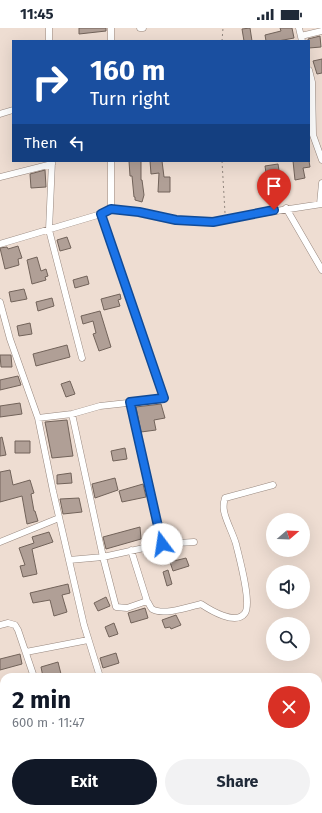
<!DOCTYPE html>
<html lang="en">
<head>
<meta charset="utf-8">
<style>
  :root { --surface:#fff; --page:#f2f2f3; --text:#1f2937; --muted:#747a83; --accent:#111827 }
  body { margin:0; font-family:"Fira Sans",sans-serif; background:var(--page); color:var(--text); height:100vh; display:flex; flex-direction:column; font-size:15px; white-space:nowrap }
  * { box-sizing:border-box; margin:0 }
  p { font-size:13px; color:var(--muted) }
  .icon { flex:none; width:22px; height:22px; fill:none; stroke:currentColor; stroke-width:2; stroke-linecap:round; stroke-linejoin:round }
  .map { position:relative; flex:1; overflow:hidden }
  .sheet { position:absolute; left:0px; top:645px; width:322px; height:140px; display:flex; flex-direction:column; background:var(--surface); border-radius:12px 12px 0 0; box-shadow:0 4px 16px #0002 }
  .sheet>* { flex:none }
  .top-card { position:absolute; left:12px; top:12px; width:298px; height:122px; border-radius:0px; box-shadow:0 4px 16px #0002; background:#1a4fa0; color:#fff; overflow:hidden }
  .needle { width:26px; rotate:71deg }
  .tools { position:absolute; left:266px; top:485px; display:grid; gap:8px }
  .tools a { display:grid; place-items:center; width:44px; height:44px; border-radius:50%; background:var(--surface); box-shadow:0 4px 16px #0002; font-size:20px }
  .pin { position:absolute; display:grid; place-items:center; width:34px; height:34px; color:#fff; margin:-41px -17px; border-radius:50% 50% 50% 0; rotate:-45deg; box-shadow:0 0 4px #0007 }
  .pin .icon { rotate:45deg }
  .me { position:absolute; width:44px; margin:-22px; rotate:346deg; stroke-linejoin:round; filter:drop-shadow(0 0 3px #0008) }
  .turn { display:flex; align-items:center; gap:14px; height:84px; padding:0 12px; font-size:18px }
  .turn .icon { width:52px; height:52px; stroke-width:2.5 }
  .turn b { display:block; font-size:28px; line-height:34px }
  .then { display:flex; align-items:center; height:38px; padding:0 12px; background:#0003; gap:8px; font-size:15px }
  .round { display:grid; place-items:center; flex:none; width:42px; height:42px; border-radius:21px; background:var(--page) }
  .summary { display:flex; align-items:center; justify-content:space-between; height:68px; padding:0 12px }
  h1 { font-size:24px; font-weight:700; line-height:30px; color:var(--accent) }
  .button { display:flex; gap:8px; margin-top:auto; padding:8px 12px }
  .button a { flex:1; height:46px; border-radius:24px; background:var(--accent); color:#fff; font-size:16px; font-weight:700; line-height:46px; text-align:center }
  .button a+a { background:var(--page); color:var(--text) }
  .status { display:flex; justify-content:space-between; align-items:center; height:28px; padding:0 20px; background:var(--surface); direction:ltr }
  .status svg { height:11px; fill:currentColor }
  .map>svg:first-child { display:block }
</style>
</head>
<body>
<div class="status"><b>11:45</b><svg viewBox="0 0 49 12"><path d="M0 12V9h3v3zM5 12V6h3v6zM10 12V3h3v9zM15 12V0h3v12zM26 1h20v11H26zM47 4h2v5h-2z"/></svg></div>
<div class="map">
<svg width="322" height="785" viewBox="0 0 322 785">
  <rect width="100%" height="100%" fill="#eeddd2"/>
  <path fill="#b09f96" stroke="#72635a" d="M79,0H106V3L79,6Z
    M250,0L252,13H244L242,1Z
    M280,0H292L294,10L278,13H266L265,7L281,3Z
    M320,8L321,19L309,20L308,11Z
    M322,31V45L317,46L313,33Z
    M129,133H141V152H142L144,167L142,174L135,172V169H134L132,148H130Z
    M150,133H162L164,149H170V164H158L159,145L151,146Z
    M293,133H309L310,139L303,140L305,150L295,152Z
    M278,136L280,149L267,152L265,138Z
    M45,142L46,159L31,160L30,146Z
    M67,209L71,220L60,223L57,212Z
    M18,218L22,230L18,231L19,237L5,241L0,220L7,219L8,221Z
    M37,229L41,243L46,241L48,248L45,249L46,252L32,256L27,232Z
    M87,248L89,256L75,260L73,252Z
    M24,261L27,271L11,274L9,264Z
    M120,266L121,271L118,272L120,278L104,282L101,271Z
    M52,270L54,278L38,283L36,274Z
    M100,283L111,319L99,323L93,306L96,305L93,293L83,296L81,288Z
    M30,295L32,306L19,308L17,298Z
    M67,317L70,329L36,338L33,326Z
    M0,327H11L12,339H1Z
    M18,348L21,357L0,362V352Z
    M70,353L75,366L66,369L61,356Z
    M20,375L22,386L0,389V378Z
    M161,376L165,390L154,392L156,402L141,404L136,379Z
    M67,392L73,428L52,430L45,394Z
    M2,409L6,427L0,428V410Z
    M15,413H30V425H15Z
    M125,420L127,431L113,433L111,423Z
    M10,442L13,457L30,452L34,465L31,466L34,483H35L38,493L27,496L22,468L0,474V444Z
    M71,445L72,455L57,456V447Z
    M115,450L118,462L95,470L92,456Z
    M143,456L146,469L122,474L119,463Z
    M79,470L82,484L63,486L60,471Z
    M140,499L141,511L106,521L103,509Z
    M49,504L53,514L32,521L37,546L23,549L20,538L25,537L19,520L34,515L32,509Z
    M186,530L189,538L173,543L170,534Z
    M168,542L172,556L167,558L163,544Z
    M68,556L70,565L62,567L67,584L54,588L50,572L33,575L30,565Z
    M106,569L110,578L98,583L94,575Z
    M145,580L148,590L131,595L128,585Z
    M176,587L181,597L171,601L170,599L165,600L162,592Z
    M114,595L118,606L109,609L105,599Z
    M116,625L119,635L103,640L100,630Z
    M20,626L22,636L0,642V631Z
    M58,634L61,646L43,649L41,639Z"/>
  <g fill="none" stroke-linecap="round" stroke-linejoin="round">
    <defs>
      <path id="minor" d="M49,0V13
        M111,0V13
        M140,0H143
        M299,0L302,13
        M301,8L322,3
        M309,42L312,54L313,107L322,132
        M0,86L13,82
        M52,133L49,202L82,330
        M111,133V181
        M0,149L52,136
        M320,176L322,155
        M286,180L322,242
        M0,216L101,186L111,181L139,184L176,192L213,194L250,187L322,176
        M0,274L10,311L38,390L53,463L84,597L100,649
        M72,386L103,529L116,579L127,580L147,573L131,522
        M38,390L72,386L100,378L164,371L101,186
        M0,514L59,490
        M162,516L194,514
        M69,532L103,529L162,516L130,374
        M147,573C149,575 150,579 152,581C163,588 189,579 201,576C210,582 236,598 245,585C252,575 239,529 236,516C233,506 228,497 225,487C223,481 223,476 225,470L273,457
        M0,597L8,595L15,597L18,602L34,649
        M26,624L88,612
        M0,754L4,765
        M10,781L11,785
        M77,781L79,785
        M142,781L143,785
        M270,781L271,785
        M22,785L33,781
        M192,785L205,781"/>
    </defs>
    <use href="#minor" stroke="#97877e" stroke-width="7"/>
    <path stroke="#91867e" stroke-width="1" stroke-dasharray="2 3" stroke-linecap="butt" d="M222,13L223,0
      M222,133L225,185"/>
    <use href="#minor" stroke="#fff" stroke-width="6"/>
  </g>
  <g fill="none" stroke-linecap="round" stroke-linejoin="round">
    <defs>
      <path id="route" d="M162,516L130,374L164,370L101,186L111,181L139,184L176,192L213,194L274,182"/>
    </defs>
    <use href="#route" stroke="#114b97" stroke-width="10"/>
    <use href="#route" stroke="#1a73e8" stroke-width="7"/>
  </g>
</svg>
<div class="tools">
<a><svg class="needle" viewBox="-14 -14 28 28"><path d="M0-13l5 13h-10z" fill="#e53935"/><path d="M0 13l5-13h-10z" fill="#747a83"/></svg></a>
<a><svg class="icon" aria-label="sound" viewBox="0 0 24 24"><path d="M4 9h4l5-4v14l-5-4H4zM17 9q2 3 0 6"/></svg></a>
<a><svg class="icon" aria-label="search" viewBox="0 0 24 24"><circle cx="10" cy="10" r="6"/><path d="M15 15l6 6"/></svg></a>
</div>
<div class="pin" style="left:274px;top:182px;background:#d93025"><svg class="icon" aria-label="arrive" viewBox="0 0 24 24"><path d="M6 21V4h12l-3 4 3 4H6"/></svg></div>
<svg class="me" style="left:162px;top:516px" viewBox="-20 -20 40 40"><circle r="19" fill="#fff"/><path d="M0-13L10 11 0 6-10 11z" fill="#1a73e8"/></svg>
<div class="top-card">
<div class="turn"><svg class="icon" aria-label="right" viewBox="0 0 24 24"><path d="M7 20v-9h11M14 6l5 5-5 5"/></svg><div><b>160 m</b>Turn right</div></div>
<div class="then">Then<svg class="icon" aria-label="left" viewBox="0 0 24 24"><path d="M17 20v-9H6M10 6l-5 5 5 5"/></svg></div>
</div>
<section class="sheet">
<div class="summary"><div><h1>2 min</h1><p>600 m · 11:47</p></div><a class="round" style="background:#d93025;color:#fff"><svg class="icon" aria-label="close" viewBox="0 0 24 24"><path d="M6 6l12 12M18 6L6 18"/></svg></a></div>
<div class="button"><a>Exit</a><a>Share</a></div>
</section>
</div>
</body>
</html>
